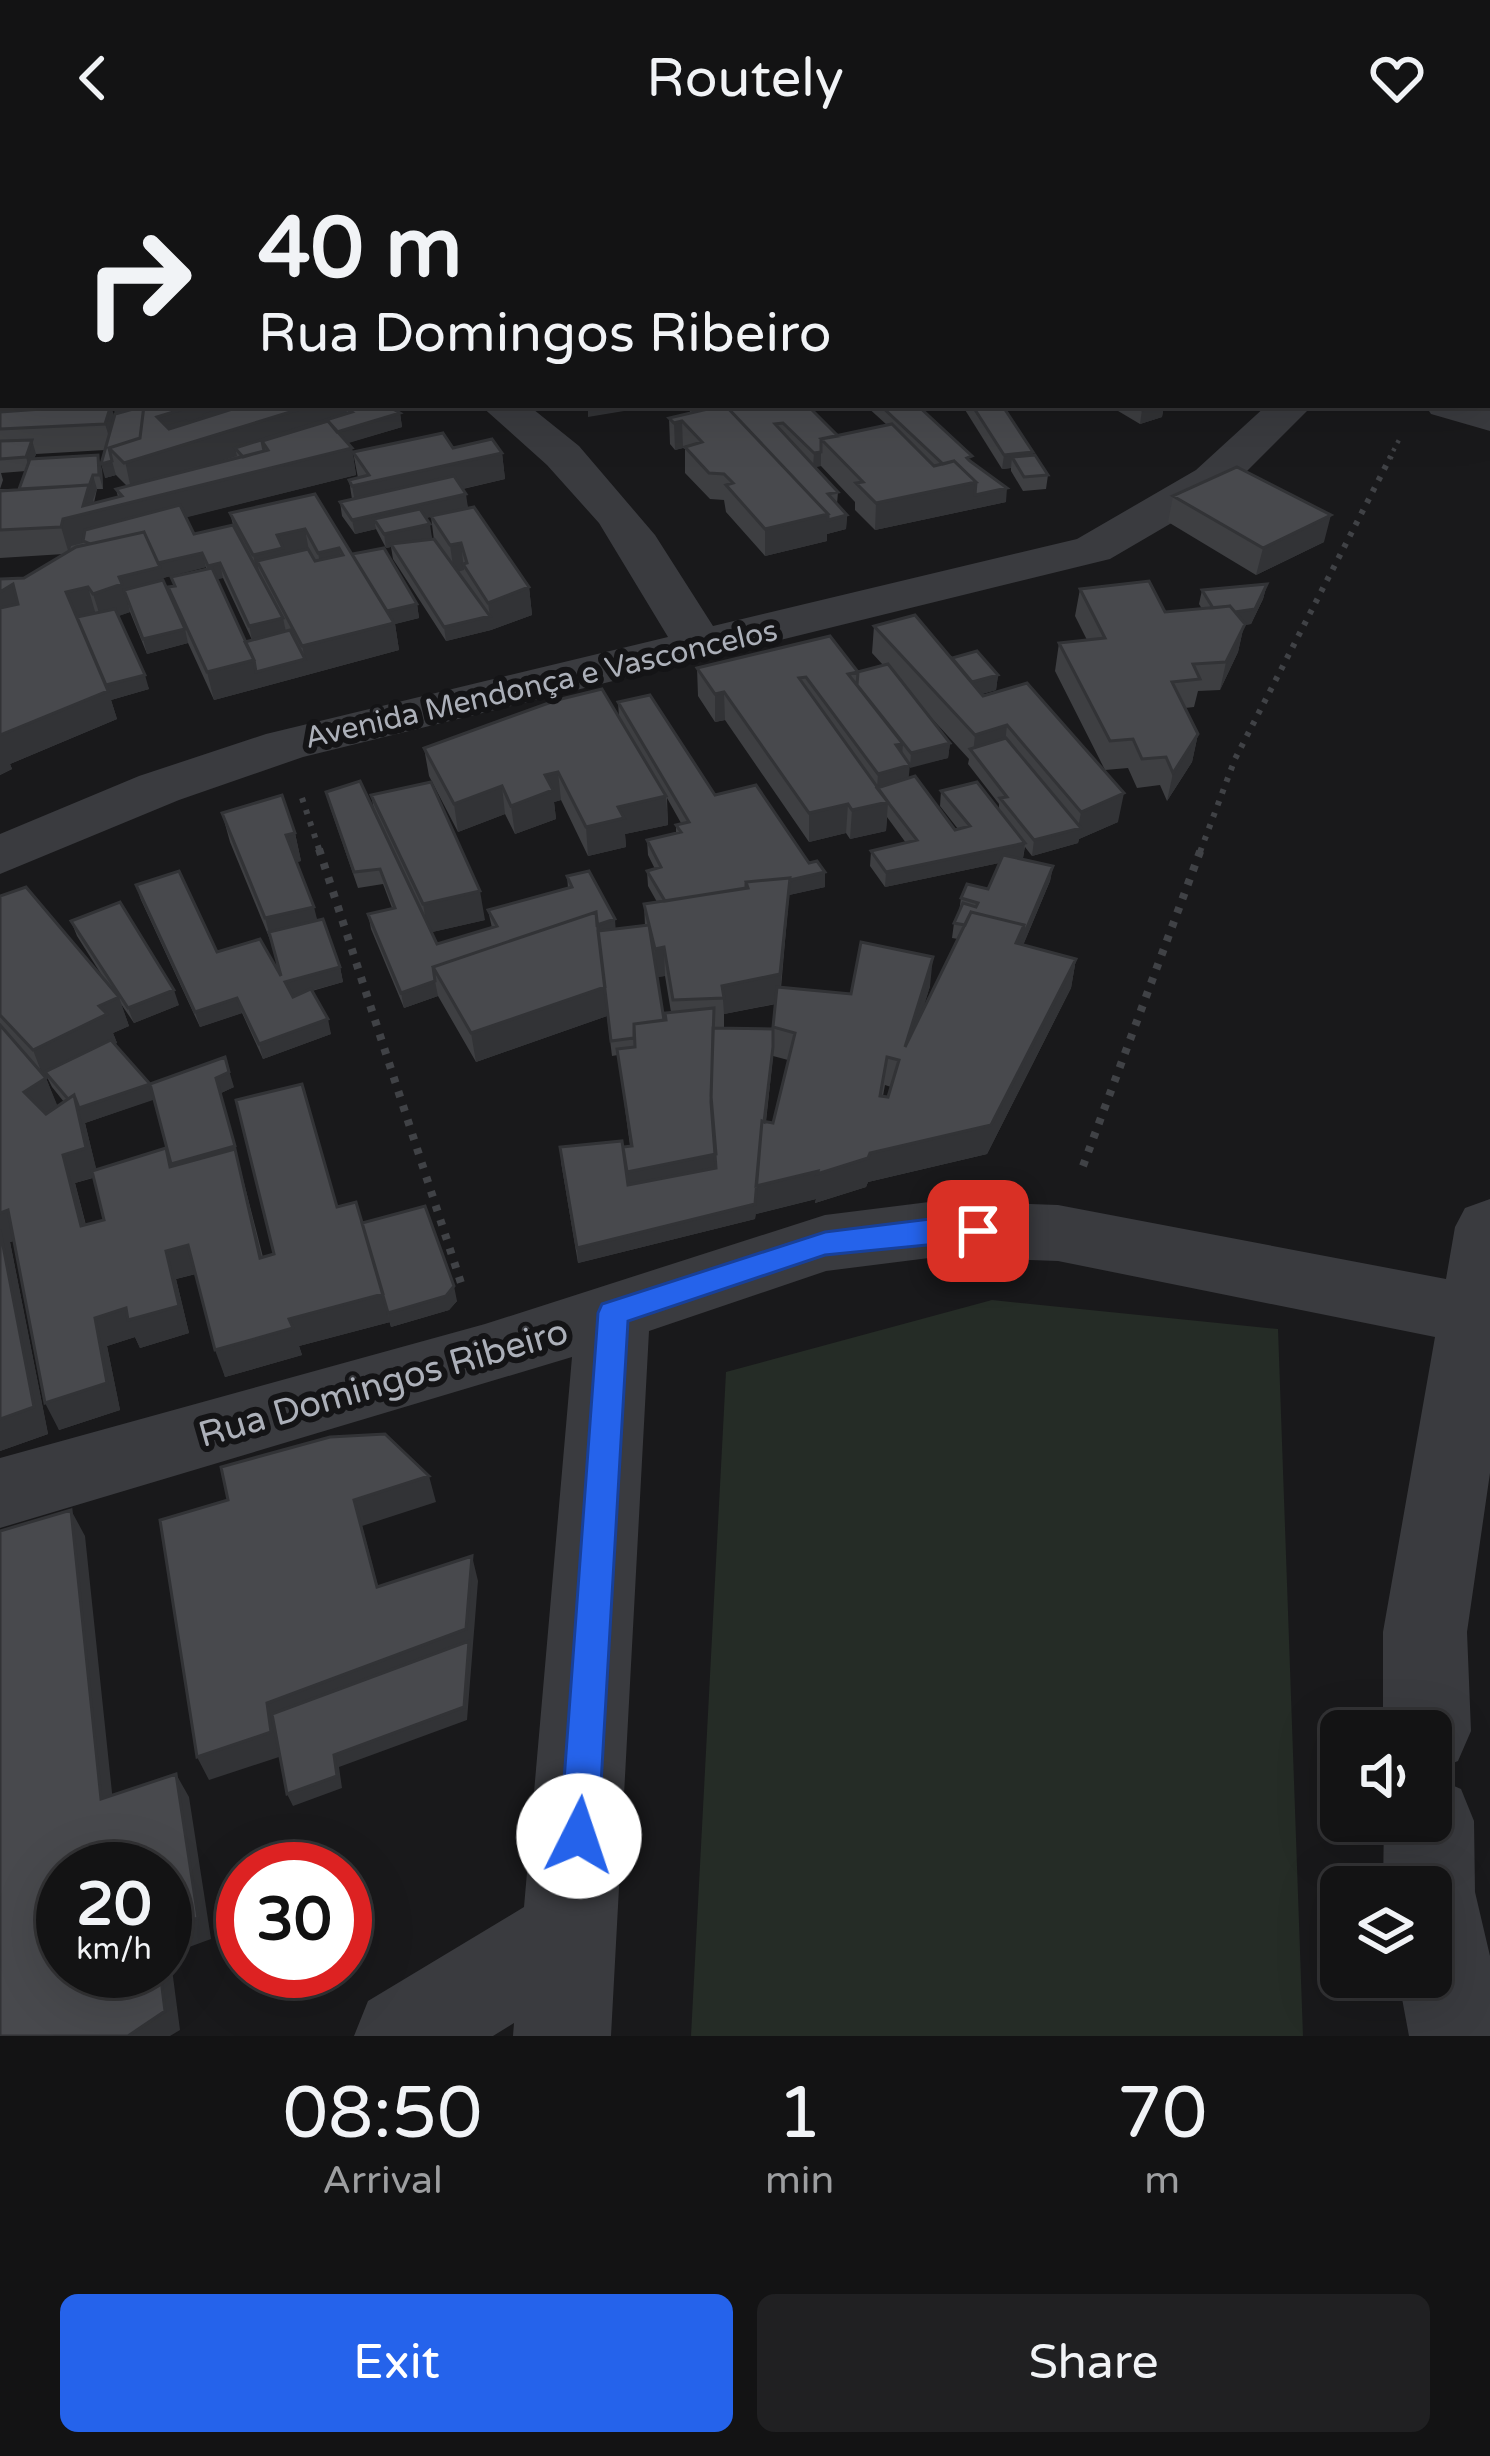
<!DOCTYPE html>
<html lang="en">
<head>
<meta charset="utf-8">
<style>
  :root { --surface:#131314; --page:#202022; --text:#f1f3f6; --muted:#9d9ea0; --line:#323234; --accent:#2563eb }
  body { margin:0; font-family:"Varela Round",sans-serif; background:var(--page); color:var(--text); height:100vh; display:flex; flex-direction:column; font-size:45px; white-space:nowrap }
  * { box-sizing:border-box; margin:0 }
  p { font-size:39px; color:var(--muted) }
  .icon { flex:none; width:66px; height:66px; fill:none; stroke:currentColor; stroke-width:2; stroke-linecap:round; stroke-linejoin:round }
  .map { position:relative; height:1880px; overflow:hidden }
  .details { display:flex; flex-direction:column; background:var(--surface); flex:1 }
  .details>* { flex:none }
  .top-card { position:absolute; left:0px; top:0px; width:1491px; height:252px; box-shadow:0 12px 48px #0002,0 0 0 3px var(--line); background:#131314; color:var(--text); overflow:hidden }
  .buttons { position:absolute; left:1320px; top:1554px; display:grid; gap:24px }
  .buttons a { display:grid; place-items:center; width:132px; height:132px; border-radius:18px; background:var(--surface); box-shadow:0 12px 48px #0002,0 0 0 3px var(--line); font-size:60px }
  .speed { position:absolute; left:36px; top:1686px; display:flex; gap:24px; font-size:60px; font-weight:700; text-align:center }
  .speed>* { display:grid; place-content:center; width:156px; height:156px; border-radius:50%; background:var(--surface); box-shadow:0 12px 48px #0002,0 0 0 3px var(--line); line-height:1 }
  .speed small { font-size:30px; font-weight:400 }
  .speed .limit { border:18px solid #d22; background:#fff; color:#111 }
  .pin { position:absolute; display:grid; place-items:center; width:102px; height:102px; color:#fff; margin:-51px; border-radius:24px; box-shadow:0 6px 18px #0006 }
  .me { position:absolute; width:132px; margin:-66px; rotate:4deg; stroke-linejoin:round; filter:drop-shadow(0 0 9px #0008) }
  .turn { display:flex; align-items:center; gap:42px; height:252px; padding:0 60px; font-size:54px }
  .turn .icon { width:156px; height:156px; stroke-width:2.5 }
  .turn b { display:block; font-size:84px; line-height:102px }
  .eta { display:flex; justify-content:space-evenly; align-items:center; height:204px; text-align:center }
  .eta b { font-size:72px; font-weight:600; line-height:84px }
  .primary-button { display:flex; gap:24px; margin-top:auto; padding:24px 60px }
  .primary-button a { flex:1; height:138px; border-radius:18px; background:var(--accent); color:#fff; font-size:48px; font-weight:600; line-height:138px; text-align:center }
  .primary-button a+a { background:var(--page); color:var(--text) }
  header { display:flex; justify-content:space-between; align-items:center; height:156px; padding:0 60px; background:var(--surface); font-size:54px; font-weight:600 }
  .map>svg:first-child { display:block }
</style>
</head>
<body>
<header><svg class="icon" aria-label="back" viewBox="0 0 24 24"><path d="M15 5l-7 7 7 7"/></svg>Routely<svg class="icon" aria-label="heart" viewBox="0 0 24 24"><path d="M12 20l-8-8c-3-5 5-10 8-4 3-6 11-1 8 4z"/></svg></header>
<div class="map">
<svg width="1490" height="1880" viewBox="0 0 1490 1880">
  <rect width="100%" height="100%" fill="#19191b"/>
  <path fill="#252c26" d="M992,1144L1278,1173L1303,1880H691L726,1216Z"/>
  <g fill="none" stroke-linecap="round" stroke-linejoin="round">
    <path stroke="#404246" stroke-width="4.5" stroke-dasharray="3 6" stroke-linecap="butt" d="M1389,303L1400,282"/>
    <path stroke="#404246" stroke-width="6" stroke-dasharray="4.5 8" stroke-linecap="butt" d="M302,642L320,696
      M1200,696L1235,603L1391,300"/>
    <path stroke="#404246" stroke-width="8" stroke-dasharray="6 9" stroke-linecap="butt" d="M319,693L462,1130
      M1083,1010L1201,693"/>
    <path fill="#3a3b3f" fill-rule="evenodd" d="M221,0H275L219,3Z
      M1423,0H1457L1422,3Z
      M3,41V63L0,64V42Z
      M480,249H528L579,290L655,379L713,470L1077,383L1196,314L1267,249H1313L1228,334L1110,403L303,601L179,644L0,718V678L139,620L266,578L668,481L599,367L547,309Z
      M1425,249H1490V275L1431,258Z
      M1490,1043V1317L1467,1476L1471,1575L1458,1605L1431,1616V1575H1383V1476L1435,1181L1058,1105L937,1101L826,1115L649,1175L611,1880H513L514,1867L493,1880H354L368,1845L524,1751L572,1201L0,1372V1302L485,1168L825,1059L937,1045L1058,1049L1446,1123L1455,1071L1465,1052Z
      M1431,1620L1461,1633L1474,1665L1475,1736L1490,1800V1880H1409L1398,1821H1431V1731H1383L1384,1665H1431Z"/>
  </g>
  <path fill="#3e3f42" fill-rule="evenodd" d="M425,0H643L657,3H426Z
    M674,0H827L831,3H761L759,1V3H677Z
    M878,0H970L975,3H879Z
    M994,0H1047L1051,3H998Z
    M1061,0H1175V3H1066Z
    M0,215H3V249H81L115,260L386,249L400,257L402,271L347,287L352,292L356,319L186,361L194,378L233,369L230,357L315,338L352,398L417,448L419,462L395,468L399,494L214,544L188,487L147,498L130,456L118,460L149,533L111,544L117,563L10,608L12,613L0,619V423L24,422L64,398L0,402ZM105,294V322L116,319L127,330L116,333L118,341L94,347L97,333H103L102,313L34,303L36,298ZM26,315L19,333H0L3,324L1,317ZM206,411V413L171,421L174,430L171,441L163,422ZM223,422L252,484L245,486L217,423Z
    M690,249H841L813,255L838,280L887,269L865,249H934L921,253L972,306L1006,346L875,374L855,354V346L821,310L815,311L838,336L837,348L847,359L846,373L827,378V385L765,400L726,356L724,344L710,343L685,317V293L683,292L675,294L670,288L669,262L690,257Z
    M962,249H1002L1033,296L1032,299L1048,319L1046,333L1023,335L1011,315V312L1002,313Z
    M1108,249H1164L1162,261L1140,268Z
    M453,292L502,297L505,323L463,333L468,352L529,431L532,459L491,474L446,485L393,403L391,391L386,392L376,373L355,378L342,360L340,346L352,343L349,324L358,322L353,296ZM431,361L434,384L420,385L432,382L426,362Z
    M1173,340L1324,386L1256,419L1168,366Z
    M1267,428L1263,443L1251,468L1244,469L1238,496L1220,534L1198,535L1194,551L1185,552L1198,578L1192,606L1167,645L1160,629L1137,632L1128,612L1105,614L1055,515L1059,487L1087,484L1075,460L1080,433L1165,456L1202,453L1199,448L1202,434Z
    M874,470L952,502L998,519L996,534L982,538L1118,666L1079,683L1078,687L1032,700L1025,691L1023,702L1019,703L1053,710L1050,725L1023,789L1076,803L1071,832L987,998L868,1026L866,1031L815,1047L816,1043L756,1058V1055L755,1063L578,1107L561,1006L625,1007L630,990L618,899L612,900L607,860L476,906L438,840L404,852L371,773L368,758L392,752L383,728L358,732L330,651L326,636L374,654L371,639L485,764L432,776L437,788L492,772L488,754L568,732L567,720L616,773L645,770L644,748L657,746L648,730L647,715L655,713L648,699L647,684L676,677V669L681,667L667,642L668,669L625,678L626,691L588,700L561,644L554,646L556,663L515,678L505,658L458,676L429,620L424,592L619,561L618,546L715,639L809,707L825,716V731L789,739L781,832L851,838L930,830L921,859L958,783L952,782L954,767L959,756L961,742L988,733L999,707L885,731L870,710L871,695L906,687L887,661L886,675L850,683L846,677L809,686L725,564L715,566L698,540L697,512L858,516L883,509L872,497ZM925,555L969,603L968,608L999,648V653L941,635L940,650L958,673L955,674L908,622L909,611L948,602L950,587ZM665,820L671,856L664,864L657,821ZM776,848L773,873L714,871H724V858ZM773,900L788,904L773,967L766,966ZM885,929L891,931L888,941L883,940Z
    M222,657L295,677L301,705L297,706L317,764L340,811L343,826L312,835L331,878L263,903L242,857L200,871L141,744L136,729L217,796L281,819L273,791L230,686Z
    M0,740L108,829L77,780L71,765L179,849L134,867L121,848L129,870L113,877L117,887L114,888L151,928L234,931L221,937L263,1101L274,1098L337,1051L362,1067L457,1145L449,1154L391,1171L389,1164L390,1166L299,1190L302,1199L225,1221L196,1118L176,1123L189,1177L140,1192L135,1181L107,1190L120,1254L59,1274L14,1085L10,1086L48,1278L0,1295ZM47,921L52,931L64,946L57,950L46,922ZM154,943L170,1006L96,1013L85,967ZM93,1022L104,1064L86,1069L75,1027Z"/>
  <path fill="#323336" d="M730,0H759V3H730Z
    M766,0H827L808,3H766Z
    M1128,0H1175V3H1106Z
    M111,249L118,274L113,294L105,268Z
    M113,249H148V299L311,250L383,249L352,256L346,252L349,266L235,292L237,300L131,333Z
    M196,249H284L205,259L208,273L172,285L157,261Z
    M588,249H660L588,261Z
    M802,249H841L802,258Z
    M1159,249H1164L1162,261L1140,268L1142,254Z
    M400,257L402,271L272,310L269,296Z
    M682,265L683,292L675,294L674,267Z
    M32,284L36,298L30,315L26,301Z
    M352,292L356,319L88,386L83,385V387L71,390L69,398L61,371L63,363L83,350L93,319L97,333L93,344L97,355Z
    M821,296V310L813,311L814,297Z
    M1033,296L1031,310L1012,301L1011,312L1002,313L1004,299Z
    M502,297L505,323L357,357L352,330Z
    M98,299L102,313L103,333L99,319Z
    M112,305L116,319L105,322L101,308Z
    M976,326L1007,332L1006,346L875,374L876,347Z
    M466,338L468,352L380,372L374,363L376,373L355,378L352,364Z
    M828,358L847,359L846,373L827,378V385L765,400V373Z
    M1331,359L1324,386L1256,419L1263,392Z
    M430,368L432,382L386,392L384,378Z
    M305,373L310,400L257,405L261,425L259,426L253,399L277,379Z
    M461,387L464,414L454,417L450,389Z
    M339,392L344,420L323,424L318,397Z
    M202,397L206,411L163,422L167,439L127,443L130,456L102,466L93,438L119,421L156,408Z
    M220,407L223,422L211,424L208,410Z
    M13,428L22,455L0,469V436Z
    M1267,428L1263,443L1251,468L1244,469L1238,496L1220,534L1226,506L1213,472Z
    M88,431L96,459L75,464L66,436Z
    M529,431L532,459L491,474L446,485L444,471L490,460L488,447Z
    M417,448L419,462L395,468L399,494L214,544L207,516L254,504L305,503L302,490L382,456Z
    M283,462L286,476L252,484L249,470Z
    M185,473L188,487L147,498L143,483Z
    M145,519L149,533L111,544L117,563L10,608L12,613L0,619V579L104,530Z
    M998,519L996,534L960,544L961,529Z
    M724,536L725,564L715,566V538Z
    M1007,569L1004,597H973L975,579Z
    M1198,578L1192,606L1167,645L1173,617Z
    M950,587L948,602L910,612L911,597Z
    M903,588L901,612L910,609L907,637L877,632L878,618L896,589Z
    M558,616L561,644L554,646L556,663L515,678L511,650L545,619Z
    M502,630L505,658L458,676L454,648Z
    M1124,637L1118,666L1079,683L1078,687L1032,700L1034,684L1078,672L1081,656Z
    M666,640L668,669L625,678L626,691L588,700L586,671L618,651Z
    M888,646L886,675L850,683L852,654Z
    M848,648L846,677L809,686V657Z
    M295,677L301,705L293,707L286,679Z
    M1025,687L1023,702L885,731L886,716Z
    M1053,710L1050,725L1012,816L1016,787Z
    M825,716V731L789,739L779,847L724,858L722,830L748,732Z
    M480,735L485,764L428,777L423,748Z
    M314,751L321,779L273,791L265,762Z
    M615,763L616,778L440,823Z
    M664,791L665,820L656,821L655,793Z
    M933,801L930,830L903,919L905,891Z
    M1076,803L1071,832L987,998L868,1026L866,1031L815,1047L816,1043L756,1058V1055L755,1063L578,1107L577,1092L756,1030L772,900L759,1029L870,997Z
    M340,811L343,826L288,841L285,826Z
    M435,825L438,840L404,852L401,837Z
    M605,831L607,860L476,906L471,877Z
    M174,834L179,849L134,867L128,852Z
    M119,841L129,870L113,877L117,887L49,920L45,916L47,921L44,923L33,894L99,850Z
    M237,842L242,857L200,871L195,856Z
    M328,863L331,878L263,903L259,888Z
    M225,901L234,931L221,937L269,1130L170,1011L166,992L216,922Z
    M46,922L58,951L37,964L24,936Z
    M150,928L156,943L85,967L98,1020L75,1027L93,1098L81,1070L63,999L74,939Z
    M716,998V1027L629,1044L627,1016Z
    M8,1054L21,1082L10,1086L48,1278L0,1295V1057Z
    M188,1089L199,1117L176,1123L189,1177L140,1192L135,1181L107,1190L120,1254L59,1274L45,1247L95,1162L166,1095Z
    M454,1130L457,1145L449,1154L391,1171L388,1157Z
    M383,1138L390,1166L299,1190L302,1199L225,1221L215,1194L289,1163Z
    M429,1320L436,1346L362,1370L385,1457L354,1344Z
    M71,1354L85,1380L115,1665L101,1643Z
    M472,1400L478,1425L467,1564L339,1611L342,1632L293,1650L287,1638L282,1600L209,1624L197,1601L267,1547Z
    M176,1618L189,1641L211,1783L170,1798L180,1874L170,1880H128L160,1815H165V1774Z"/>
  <path fill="#48494d" stroke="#323336" stroke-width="3" fill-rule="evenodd" d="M3,0H80L69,3H8Z
    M455,0H513L521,2L525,0H563L577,3H468Z
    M577,0H643L657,3H590Z
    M827,0L831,3H804L824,0Z
    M896,0H970L975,3H901Z
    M1012,0H1047L1051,3H1017Z
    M1082,0H1128L1106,3H1087Z
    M1292,0H1302L1312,3H1287Z
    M1326,0L1333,3H1312L1304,1Z
    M0,168H3V194H0Z
    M3,218V246H0V219Z
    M97,249H111L105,268L0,273V256Z
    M144,249H196L157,261L169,273L245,249H313L124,307L109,292L140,282Z
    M237,249H245L207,261L205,259Z
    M356,249H386L400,257L337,276L328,265L262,285L264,295L243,301L235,292L352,256L346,252Z
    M693,249H725L698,255Z
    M725,249L828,358L765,373L726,329L733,327L724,318L709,317L685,291L702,286L682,265L674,267L669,262Z
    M725,249H807L838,280L821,283V296L814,297L783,267L775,268L838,336L828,338L847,359L828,364V358Z
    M880,249H917L972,300L967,302L970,305L1007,332L975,339L976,326L954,305L943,308Z
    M972,249H1002L1033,296L1004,299Z
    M1133,249H1159L1142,254Z
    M144,250L140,282L109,292L112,305L101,308L115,258Z
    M186,265L188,267L169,273L167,271Z
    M328,265L352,292L63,363L61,371L0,374V335L89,329L83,350L122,340L116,333L268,294L262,285Z
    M892,268L934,310L954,305L976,326L876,347L856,327L863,326L821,283Z
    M443,277L453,292L492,283L502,297L352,330L349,324L369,319L353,296Z
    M32,284L26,301L0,303V285Z
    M98,299L99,319H93L88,333L89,329L19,333L30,303Z
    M1035,299L1048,319L1024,321L1012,301Z
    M1237,311L1331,359L1263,392L1173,340Z
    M454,320L466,338L352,364L340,346Z
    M315,338L394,467L302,490L257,405L308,393L315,405L343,399L339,392L318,397L305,373L277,379L283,392L253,399L230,357Z
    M180,349L194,378L233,369L283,462L249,470L220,407L208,410L202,397L158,407L144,376L90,388L83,385L85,374Z
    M474,351L529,431L488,447L463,408L467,407L461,387L450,389L431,360Z
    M420,353L430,368L384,378L374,363Z
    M144,376L160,411L119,421L122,428L93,438L88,431L66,436L108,535L0,579V452L18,448L13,428L0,436V423L24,422L76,391Z
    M434,383L490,460L444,471L391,388Z
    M384,392L417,448L387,455L352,398Z
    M212,412L254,504L207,516L168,431L175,430L171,421Z
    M163,424L185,473L143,483L124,434Z
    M1149,425L1165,456L1230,450L1245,468L1226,506L1193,508L1200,523L1172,526L1198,578L1173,617L1166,601L1142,603L1133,583L1110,585L1059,487L1105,482L1080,433Z
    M1267,428L1255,453L1235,456L1230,450L1213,452L1202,434Z
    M115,453L145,519L106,529L77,461Z
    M915,459L983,540L1027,527L1124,637L1081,656L1007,569L975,579L874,470Z
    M290,474L305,503L256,516L254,504L245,486Z
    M830,480L858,516L848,518L903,588L896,589L910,609L878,618L806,521L799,522L888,646L852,654L848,648L809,657L724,536L715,538L697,512Z
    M977,495L998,519L972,526L952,502Z
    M888,508L950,587L911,597L857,529L858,516L850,518Z
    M602,533L666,640L618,651L624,662L586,671L558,616L545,619L553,634L511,650L502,630L454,648L424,592L557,544Z
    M650,539L715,639L756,629L809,707L817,705L825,716L790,724V722L746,726V732L665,745L647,715L661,711L647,684L681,676L676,669L689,666L618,546Z
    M1006,582L1081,672L1034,684L1000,642L1007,641L970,593Z
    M915,620L955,674L970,670L941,635L977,626L1025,687L886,716L871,695L917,684L877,632Z
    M360,625L437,788L497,770L488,754L572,731L567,720L589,715L615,763L597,769L596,756L433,811L435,825L401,837L368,758L395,752L380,713L354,716L326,636Z
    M431,626L480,735L423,748L371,639Z
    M282,639L295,677L286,679L314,751L265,762L222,657Z
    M1003,699L1053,710L1022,783L1024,769L971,756L965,769L954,767L963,747L976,751L978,747L961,742L967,728L988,733Z
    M179,715L217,796L260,783L281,820L269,776L323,763L340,811L285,826L293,841L311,833L328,863L259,888L237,842L195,856L136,729Z
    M790,722L780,818L722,830L724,842L673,844L664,791L655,793L644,748L748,732L746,726Z
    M26,731L119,841L99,850L107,858L33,894L0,859V740Z
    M120,746L174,834L128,852L71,765Z
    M596,756L605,831L471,877L433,811Z
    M971,756L1024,769L1016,787L1076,803L991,969L870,997L868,1002L817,1018L818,1015L756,1030L762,965L773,967L795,877L773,871L777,831L851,838L861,786L933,801L905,891ZM887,901L899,904L888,941L880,940Z
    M649,769L664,864L634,868V882L611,885L598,775Z
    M714,852L711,940L716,998L627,1016L623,991L632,990L617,893L635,891L634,868L666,864L665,857Z
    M0,869L46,922L24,936L46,958L74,939L86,992L63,999L81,1070L104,1064L92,1015L166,992L170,1011L235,993L260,1102L274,1098L236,944L302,928L337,1051L356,1046L383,1138L289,1163L293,1172L215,1194L188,1089L166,1095L179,1150L128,1164L126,1152L95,1162L107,1227L45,1247L8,1054L0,1057Z
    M713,872L773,873V891L764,966L762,965L755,1048L577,1092L560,991L622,985L628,1029L716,1012L711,946Z
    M111,884L150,928L79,952L74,939L68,943L45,916Z
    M225,901L229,916L216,922L235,990L171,1008L150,928Z
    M425,1050L454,1130L446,1140L388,1157L362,1067Z
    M0,1074L34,1251L0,1263Z
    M385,1278L429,1320L354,1344L377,1431L472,1400L466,1473L267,1547L271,1576L197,1601L160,1364L228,1344L221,1311L330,1281Z
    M71,1354L101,1643L176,1618L198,1762L165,1774V1713H63V1815H160L165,1855L128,1880H0V1375Z
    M469,1485L464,1551L334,1599L337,1620L287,1638L272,1558Z"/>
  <path fill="#2563eb" stroke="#184099" stroke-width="3" d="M938,1062L988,1067L992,1075L988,1083L825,1099L628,1165L598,1680L593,1694L579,1699L566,1694L560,1680L598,1157L602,1148L825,1076Z"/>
  <g text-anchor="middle" stroke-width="12" stroke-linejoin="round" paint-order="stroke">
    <g font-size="30" fill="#acb0b9" stroke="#141416">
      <text transform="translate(541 528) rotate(-13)" y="10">Avenida Mendonça e Vasconcelos</text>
    </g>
    <g font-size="36" fill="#acb0b9" stroke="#141416">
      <text transform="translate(383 1226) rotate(-16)" y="13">Rua Domingos Ribeiro</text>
    </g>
  </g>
</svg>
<div class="buttons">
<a><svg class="icon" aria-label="sound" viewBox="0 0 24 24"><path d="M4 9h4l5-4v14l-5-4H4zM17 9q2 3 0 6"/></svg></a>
<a><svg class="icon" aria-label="layers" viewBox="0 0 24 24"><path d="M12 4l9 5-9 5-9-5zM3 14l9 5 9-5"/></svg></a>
</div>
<div class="speed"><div>20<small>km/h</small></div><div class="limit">30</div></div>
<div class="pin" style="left:978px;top:1075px;background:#d93025"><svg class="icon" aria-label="arrive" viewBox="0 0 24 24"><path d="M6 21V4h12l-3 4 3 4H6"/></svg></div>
<svg class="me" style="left:579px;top:1680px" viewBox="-20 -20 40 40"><circle r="19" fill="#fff"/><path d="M0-13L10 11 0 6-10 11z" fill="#2563eb"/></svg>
<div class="top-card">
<div class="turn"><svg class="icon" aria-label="right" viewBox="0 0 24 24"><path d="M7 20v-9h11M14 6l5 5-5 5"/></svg><div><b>40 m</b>Rua Domingos Ribeiro</div></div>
</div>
</div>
<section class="details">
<div class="eta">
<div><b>08:50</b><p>Arrival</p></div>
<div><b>1</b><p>min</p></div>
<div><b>70</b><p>m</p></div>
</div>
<div class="primary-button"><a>Exit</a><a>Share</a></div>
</section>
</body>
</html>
